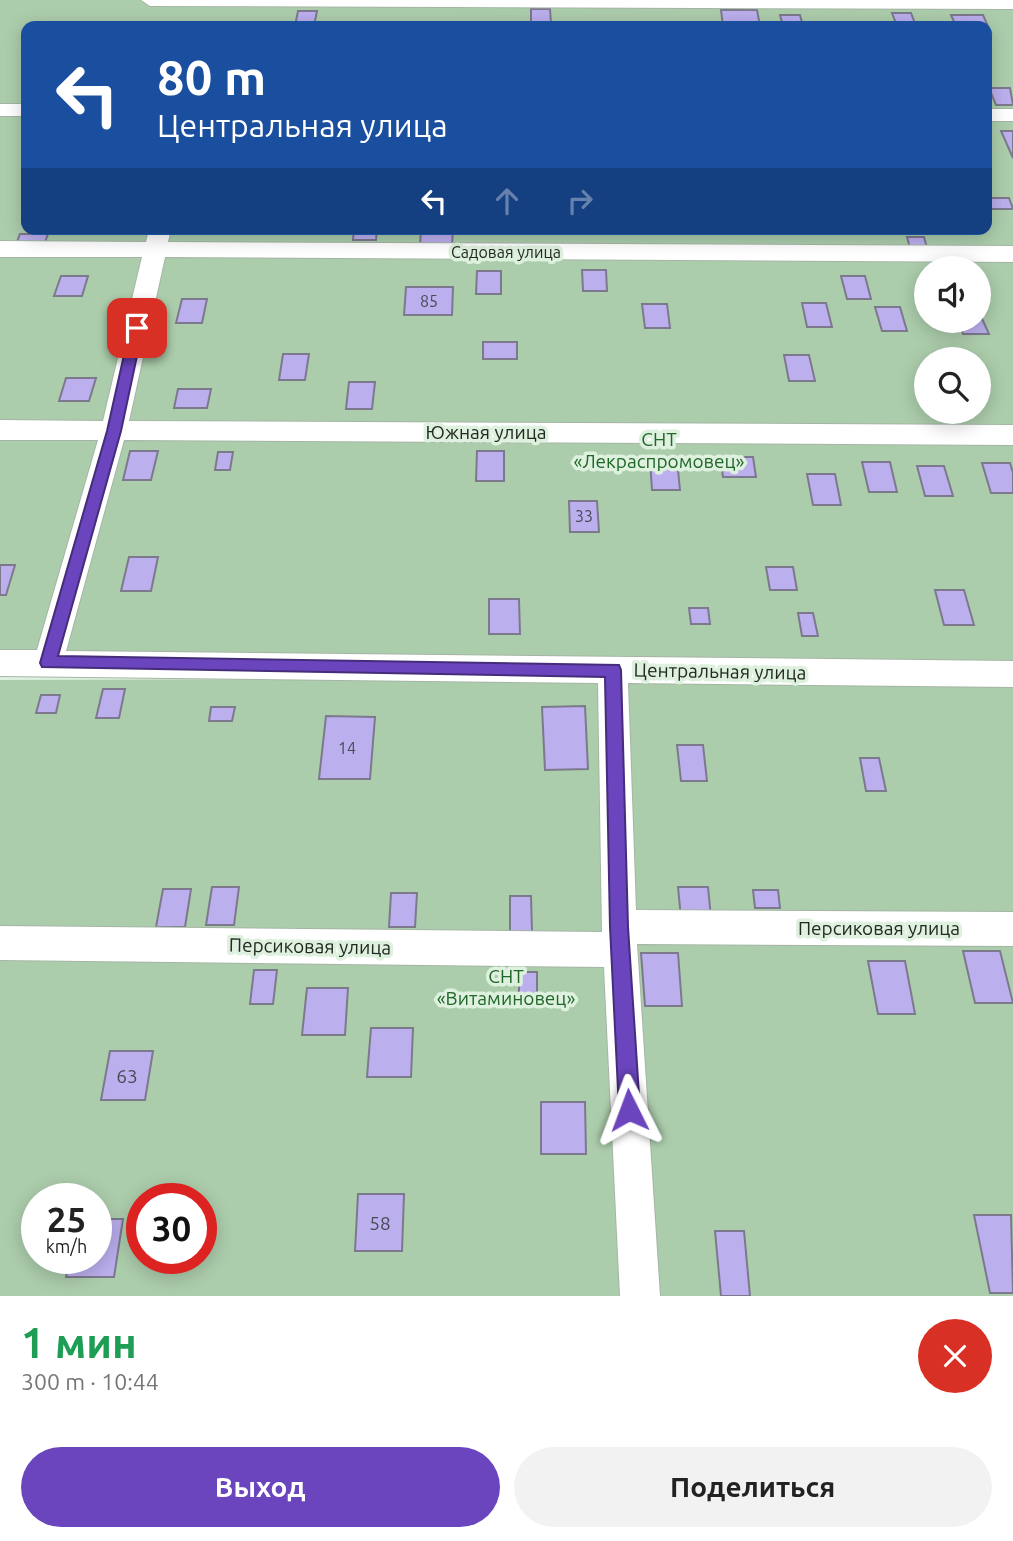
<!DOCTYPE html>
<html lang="ru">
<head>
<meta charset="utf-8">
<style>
  :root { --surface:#fff; --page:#f2f2f2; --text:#222; --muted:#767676; --accent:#6a45bd }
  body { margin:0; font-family:Ubuntu,sans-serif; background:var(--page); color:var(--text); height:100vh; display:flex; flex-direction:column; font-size:26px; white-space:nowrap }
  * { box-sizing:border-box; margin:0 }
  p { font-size:23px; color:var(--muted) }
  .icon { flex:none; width:38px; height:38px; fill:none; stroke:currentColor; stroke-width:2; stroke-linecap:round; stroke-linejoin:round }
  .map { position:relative; height:1296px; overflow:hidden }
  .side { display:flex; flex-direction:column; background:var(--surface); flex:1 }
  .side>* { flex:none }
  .top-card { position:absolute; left:21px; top:21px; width:971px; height:214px; border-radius:14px; box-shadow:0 4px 18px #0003; background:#1a4fa0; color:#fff; overflow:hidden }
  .buttons { position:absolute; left:914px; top:256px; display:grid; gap:14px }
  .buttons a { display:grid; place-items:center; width:77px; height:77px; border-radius:50%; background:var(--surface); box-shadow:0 4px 18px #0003; font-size:35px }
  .speed { position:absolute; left:21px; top:1183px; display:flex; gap:14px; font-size:35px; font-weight:700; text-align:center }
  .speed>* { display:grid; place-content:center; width:91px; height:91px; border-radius:50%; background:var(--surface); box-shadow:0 4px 18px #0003; line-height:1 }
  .speed small { font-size:18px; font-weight:400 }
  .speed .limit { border:10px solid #d22; background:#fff; color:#111 }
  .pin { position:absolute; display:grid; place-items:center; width:60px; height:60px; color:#fff; margin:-30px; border-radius:14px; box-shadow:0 4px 10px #0006 }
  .me { position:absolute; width:77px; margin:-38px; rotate:357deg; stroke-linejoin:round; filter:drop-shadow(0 0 5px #0008) }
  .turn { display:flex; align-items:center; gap:24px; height:147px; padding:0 21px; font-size:32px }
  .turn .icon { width:91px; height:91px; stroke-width:2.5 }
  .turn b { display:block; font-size:49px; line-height:60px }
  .lanes { display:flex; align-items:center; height:66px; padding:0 21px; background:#0003; justify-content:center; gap:35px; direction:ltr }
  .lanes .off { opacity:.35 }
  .round { display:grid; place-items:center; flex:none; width:74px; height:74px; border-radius:37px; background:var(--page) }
  .headline { display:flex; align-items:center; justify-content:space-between; height:119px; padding:0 21px }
  h1 { font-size:42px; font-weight:700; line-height:52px; color:#1e9e55 }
  .cta { display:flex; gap:14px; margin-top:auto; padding:14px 21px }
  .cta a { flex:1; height:80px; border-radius:42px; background:var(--accent); color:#fff; font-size:28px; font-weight:700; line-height:80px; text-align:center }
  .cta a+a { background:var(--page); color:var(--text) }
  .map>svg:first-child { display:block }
</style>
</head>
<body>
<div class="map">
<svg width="1013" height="1296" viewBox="0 0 1013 1296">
  <rect width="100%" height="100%" fill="#def0de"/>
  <path fill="#accdac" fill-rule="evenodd" d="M0,0H1013V674L0,663ZM26,26H987V229H26ZM926,268H978V320H926ZM926,359H978V411H926Z
    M337,679L1013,681V1296H0V680ZM37,1199H96V1258H37ZM142,1199H201V1258H142Z"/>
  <path fill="#bbafed" stroke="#7d798d" stroke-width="2" d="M531,9H550L551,24H531Z
    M721,10H757L760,26H723Z
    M298,11H317L314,26H295Z
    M892,13H911L916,26H897Z
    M780,15H800L803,26H783Z
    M951,15H983L991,33H987V26H956Z
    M989,88H1010L1013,105H996Z
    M1001,131H1013V158Z
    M987,198H1009L1013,209H987Z
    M354,229H377L376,240H353Z
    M421,229H453L452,245H420Z
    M20,234H48L43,247H15Z
    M907,237H924L927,248H910Z
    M582,270H606L607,291H583Z
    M477,271H501V294H476Z
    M61,276H88L82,296H54Z
    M841,276H865L871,299H847Z
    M406,287H453L452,315H404Z
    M182,299H207L202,323H176Z
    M802,303H826L832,327H807Z
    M642,304H667L670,328H645Z
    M875,307H900L907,331H882Z
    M978,310L989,334H963L959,320H978Z
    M483,342H517V359H483Z
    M283,354H309L305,380H279Z
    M784,355H809L815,381H789Z
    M66,378H96L89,401H59Z
    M349,382H375L372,409H346Z
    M178,389H211L207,408H174Z
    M130,451H158L151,480H123Z
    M477,451H504V481H476Z
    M218,452H233L230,470H215Z
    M720,457H753L756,477H723Z
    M650,460H677L680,490H652Z
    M862,462H890L897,492H869Z
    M982,463H1010L1013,473V493H991Z
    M917,466H944L953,496H925Z
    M807,474H835L841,505H813Z
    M569,501H597L599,532H570Z
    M129,557H158L151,591H121Z
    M0,565H15L6,595H0Z
    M766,567H793L797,590H770Z
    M935,590H964L974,625H944Z
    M489,599H519L520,634H489Z
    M689,608H708L710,624H691Z
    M798,613H813L818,636H802Z
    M103,689H125L119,718H96Z
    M41,695H60L56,713H36Z
    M585,706L588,769L545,770L542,707Z
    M211,707H235L232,721H209Z
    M326,716L375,717L370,779H319Z
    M677,745H703L707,781H681Z
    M860,758H879L886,791H866Z
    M212,887H239L234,925H206Z
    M678,887H708L711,918H681Z
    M163,889H191L185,927H156Z
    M753,890H778L780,908H755Z
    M391,893H417L415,927H389Z
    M510,896H531L532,932H510Z
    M963,951H1000L1013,1003H975Z
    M641,953H678L682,1006H645Z
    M868,961H905L915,1014H878Z
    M254,970H277L273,1004H250Z
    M519,972H537V999H519Z
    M307,988H348L345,1035H302Z
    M371,1028H413L411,1077H367Z
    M110,1051H153L145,1100H101Z
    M541,1102H585L586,1154H541Z
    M358,1194H404L402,1251H355Z
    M974,1215H1011L1013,1293H990Z
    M96,1219H123L114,1277H66L70,1258H96Z
    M715,1231H744L750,1296H721Z"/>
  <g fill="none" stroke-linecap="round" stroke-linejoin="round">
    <defs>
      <path id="minor" d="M141,0H1013V9L150,6Z
        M0,104H26V116H0Z
        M987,109H1013V121H987Z
        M149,229H171L168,242L1013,246V262L165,257L129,421L1013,425V445L124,440L66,651L1013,661V687L628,683L636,910L1013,912V946L637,944L660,1296H620L604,967L0,960V926L602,932L598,683L0,676V650H37L98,440H0V420L103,421L142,257H0V241L146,242Z"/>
    </defs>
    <use href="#minor" stroke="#a5b5a5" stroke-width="2"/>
    <use href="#minor" fill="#fff" fill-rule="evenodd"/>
  </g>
  <path fill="#6a45bd" stroke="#452d7b" stroke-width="2" d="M137,323L143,328L121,431L58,656L619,665L621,670L628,927L640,1110L637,1117L629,1120L622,1117L619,1110L610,927L605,677L42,667L40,663L107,431L130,328Z"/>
  <g text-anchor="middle" stroke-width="7" stroke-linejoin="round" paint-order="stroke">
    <g font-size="16" fill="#222922" stroke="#def0de">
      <text x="506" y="258">Садовая улица</text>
    </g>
    <g font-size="16" fill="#484a55">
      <text x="429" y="307">85</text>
      <text x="584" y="522">33</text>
      <text x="347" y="754">14</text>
    </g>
    <g font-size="19" fill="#222922" stroke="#def0de">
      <text x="486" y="439">Южная улица</text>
      <text transform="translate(720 671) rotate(1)" y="7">Центральная улица</text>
      <text x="879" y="935">Персиковая улица</text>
      <text transform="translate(310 946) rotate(1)" y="7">Персиковая улица</text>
    </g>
    <g font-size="19" fill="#216729" stroke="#def0de">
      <text x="659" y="446">СНТ<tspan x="659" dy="22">«Лекраспромовец»</tspan></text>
      <text x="506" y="983">СНТ<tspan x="506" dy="22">«Витаминовец»</tspan></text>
    </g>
    <g font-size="19" fill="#484a55">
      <text x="127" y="1083">63</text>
      <text x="380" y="1230">58</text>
    </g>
  </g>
</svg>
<div class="buttons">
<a><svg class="icon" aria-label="sound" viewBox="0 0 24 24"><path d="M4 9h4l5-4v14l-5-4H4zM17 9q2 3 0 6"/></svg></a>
<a><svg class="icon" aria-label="search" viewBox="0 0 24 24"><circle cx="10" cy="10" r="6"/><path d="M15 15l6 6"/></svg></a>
</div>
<div class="speed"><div>25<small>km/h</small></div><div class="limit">30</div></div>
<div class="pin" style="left:137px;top:328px;background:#d93025"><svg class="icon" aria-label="arrive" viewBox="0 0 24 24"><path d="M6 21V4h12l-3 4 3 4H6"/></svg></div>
<svg class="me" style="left:629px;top:1110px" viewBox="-20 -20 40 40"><path d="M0-17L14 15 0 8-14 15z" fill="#6a45bd" stroke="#fff" stroke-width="4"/></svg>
<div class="top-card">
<div class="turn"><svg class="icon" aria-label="left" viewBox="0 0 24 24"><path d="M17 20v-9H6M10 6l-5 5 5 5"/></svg><div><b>80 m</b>Центральная улица</div></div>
<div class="lanes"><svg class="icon" aria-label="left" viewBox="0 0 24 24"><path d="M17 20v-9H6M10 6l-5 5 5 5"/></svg><svg class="icon off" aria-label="ahead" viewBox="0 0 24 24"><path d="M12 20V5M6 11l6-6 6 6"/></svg><svg class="icon off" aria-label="right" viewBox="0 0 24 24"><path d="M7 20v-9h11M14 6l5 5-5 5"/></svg></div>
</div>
</div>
<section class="side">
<div class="headline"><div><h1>1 мин</h1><p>300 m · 10:44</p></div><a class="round" style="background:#d93025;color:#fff"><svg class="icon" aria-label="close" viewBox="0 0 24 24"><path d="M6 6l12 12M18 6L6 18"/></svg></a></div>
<div class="cta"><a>Выход</a><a>Поделиться</a></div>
</section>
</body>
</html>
